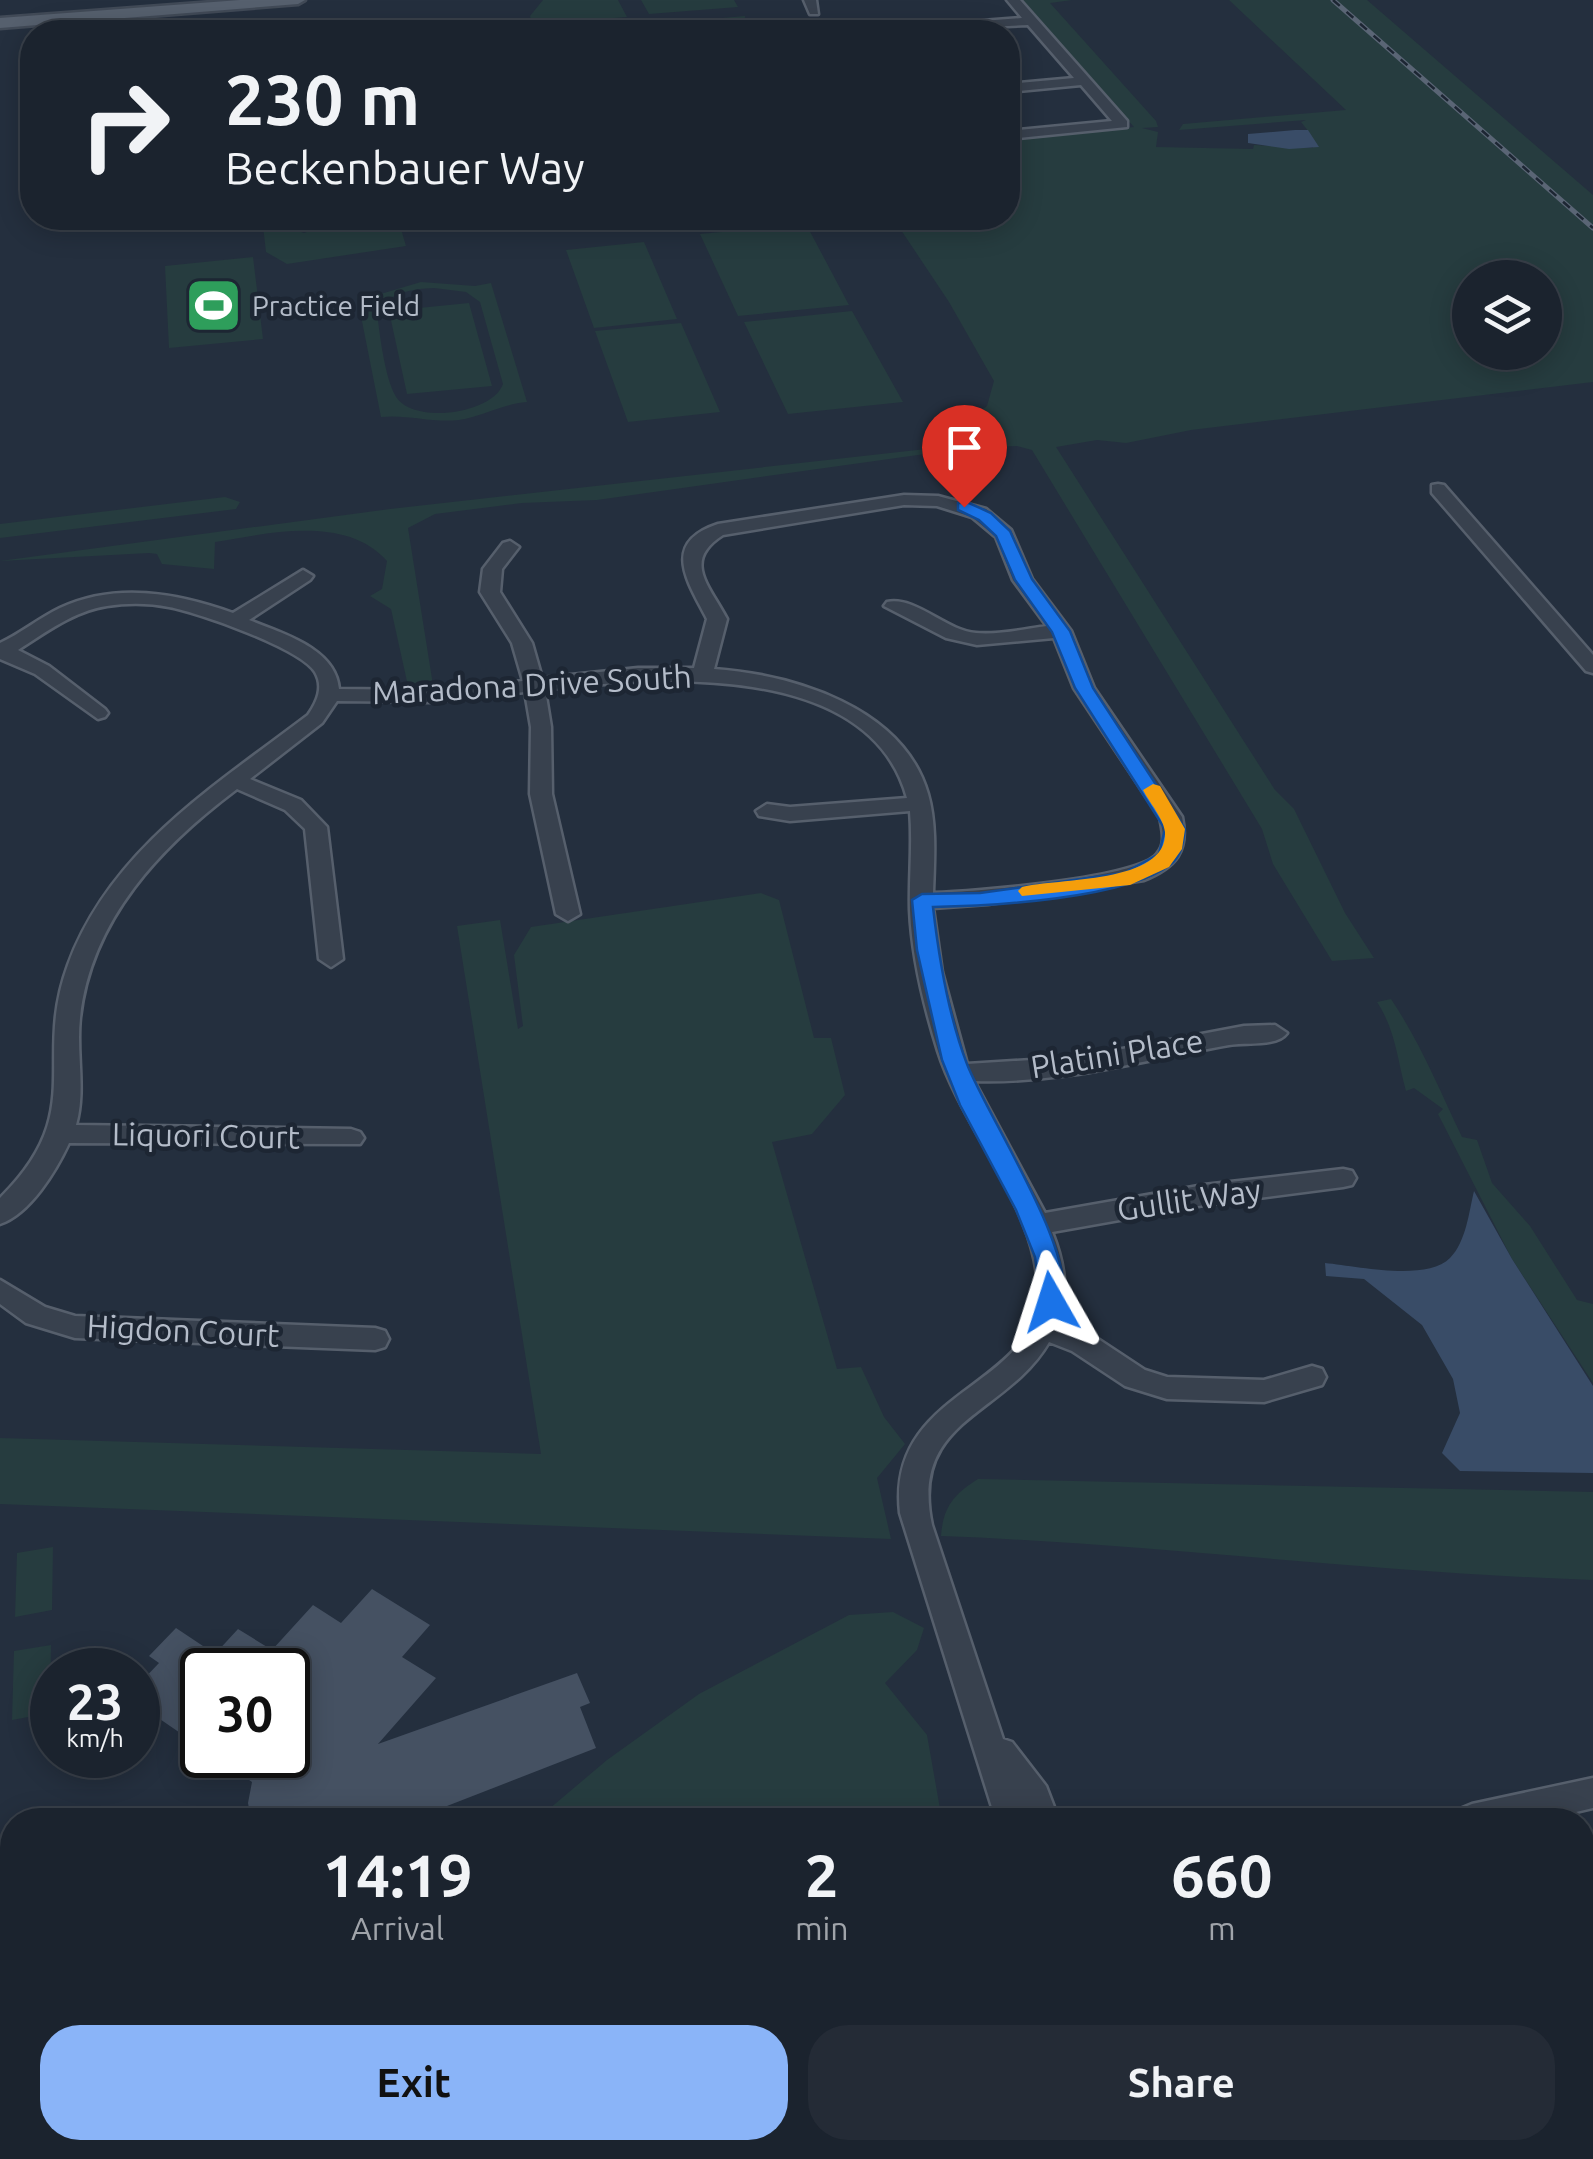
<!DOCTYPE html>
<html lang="en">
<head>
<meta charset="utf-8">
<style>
  :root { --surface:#1b232e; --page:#242b36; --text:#f1f3f6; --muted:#a0a4aa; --line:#39404a; --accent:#8ab4f8 }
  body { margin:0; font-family:Ubuntu,sans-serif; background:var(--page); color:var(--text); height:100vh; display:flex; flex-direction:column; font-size:38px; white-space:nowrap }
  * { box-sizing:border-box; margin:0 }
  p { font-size:32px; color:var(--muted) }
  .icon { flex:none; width:55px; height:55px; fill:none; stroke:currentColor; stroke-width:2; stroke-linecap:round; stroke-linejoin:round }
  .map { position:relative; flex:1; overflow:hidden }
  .side { position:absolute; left:0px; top:1808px; width:1595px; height:352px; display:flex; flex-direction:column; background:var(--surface); border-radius:40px 40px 0 0; box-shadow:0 5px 25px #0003,0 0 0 2px var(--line) }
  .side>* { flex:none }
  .guide { position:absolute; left:20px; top:20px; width:1000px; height:210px; border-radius:40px; box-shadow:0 5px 25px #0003,0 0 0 2px var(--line); background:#1b232e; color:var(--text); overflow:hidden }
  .buttons { position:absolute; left:1452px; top:260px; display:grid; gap:20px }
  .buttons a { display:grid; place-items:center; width:110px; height:110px; border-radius:50%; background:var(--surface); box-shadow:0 5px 25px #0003,0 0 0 2px var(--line); font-size:50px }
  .speed { position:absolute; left:30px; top:1648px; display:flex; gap:20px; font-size:50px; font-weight:700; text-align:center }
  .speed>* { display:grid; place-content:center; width:130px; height:130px; border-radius:50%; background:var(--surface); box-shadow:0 5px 25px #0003,0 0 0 2px var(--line); line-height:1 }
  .speed small { font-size:25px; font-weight:400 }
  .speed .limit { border:5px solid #111; border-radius:15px; background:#fff; color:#111 }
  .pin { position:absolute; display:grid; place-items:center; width:85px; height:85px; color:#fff; margin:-102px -42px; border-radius:50% 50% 50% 0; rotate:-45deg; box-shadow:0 0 10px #0007 }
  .pin .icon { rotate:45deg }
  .me { position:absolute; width:110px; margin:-55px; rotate:354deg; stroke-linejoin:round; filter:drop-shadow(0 0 8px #0008) }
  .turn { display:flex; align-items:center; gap:35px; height:210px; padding:0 40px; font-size:45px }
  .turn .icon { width:130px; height:130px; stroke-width:2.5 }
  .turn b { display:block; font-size:70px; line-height:85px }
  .eta { display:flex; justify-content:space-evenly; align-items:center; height:170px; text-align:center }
  .eta b { font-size:60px; font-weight:600; line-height:70px }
  .cta { display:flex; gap:20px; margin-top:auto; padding:20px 40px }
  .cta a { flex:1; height:115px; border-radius:40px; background:var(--accent); color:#111; font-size:40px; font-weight:600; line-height:115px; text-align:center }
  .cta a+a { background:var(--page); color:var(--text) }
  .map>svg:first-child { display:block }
</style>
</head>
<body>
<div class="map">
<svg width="1593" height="2159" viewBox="0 0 1593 2159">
  <rect width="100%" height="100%" fill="#242f3e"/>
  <path fill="#263c3f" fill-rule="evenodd" d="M543,0H618L627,17L532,24L530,16Z
    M641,0H734L738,7L649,14Z
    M1020,0H1072L1050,3L1156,121L1158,127L1142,128L1158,132L1156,147L1253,149L1254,145L1313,148L1309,132L1301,122L1306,120L1179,130L1183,124L1346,110L1229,0H1367L1593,195V382L1191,430L1126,443L1097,440L1056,447L1275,790L1294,809L1345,913L1374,958L1332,961L1273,864L1262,829L1032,450L1017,446L968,448L597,500L522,503L435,514L408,528L433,685L408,686L391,609L370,596L382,589L387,561C346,515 269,533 215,542L214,569L162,564L157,554L149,553L0,561L390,509L953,446L958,428L987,406L994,381L949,302L893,218H1008V141L1134,127ZM1470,278H1545V352H1470Z
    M745,16L744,32H658L653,24Z
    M262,218L304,233L318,228L304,218H384L399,222L406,246L287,264L266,252Z
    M806,224L849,305L738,316L700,234Z
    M644,242L677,319L594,328L566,250Z
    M253,257L263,339L169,348L165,266Z
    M421,282L475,286L491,283L527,402C503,404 484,416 459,420C431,423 407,414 381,417L357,296H374ZM434,288L466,292L480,302L503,384C492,415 410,425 395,395C385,378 379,332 377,311C389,292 413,289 434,288Z
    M469,303L492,386L407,394L389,311Z
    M852,311L903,402L788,414L744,322Z
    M681,323L720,412L628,422L595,331Z
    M225,497L240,502L236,509L0,538V524Z
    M761,893L779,900L814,1038H831L845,1095L812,1134L772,1142L837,1369L861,1367L884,1417L905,1444L877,1478L891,1539L0,1504V1438L541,1454L457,926L500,920L518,1029L523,1026L514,955L531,927Z
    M1391,999C1420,1042 1440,1091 1462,1137L1477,1140L1492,1183L1530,1226L1577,1300L1593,1304V1383L1512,1259L1438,1114L1443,1109L1414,1088L1406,1091C1397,1059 1396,1031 1377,1002Z
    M978,1479L1593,1492V1580C1375,1573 1159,1544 941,1536C943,1507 954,1494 978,1479Z
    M53,1547L52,1610L15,1617L17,1553Z
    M893,1612L924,1628L917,1650L885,1683L927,1735L942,1820H536L607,1760L699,1694L849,1615Z
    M51,1645L50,1713L12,1720L14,1651Z
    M1593,1837V2159H283L330,2148H1582V1840Z"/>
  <path fill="#394c67" d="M1295,130H1308L1319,147L1289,149L1248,143V134Z
    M1474,1191L1512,1259L1593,1386V1473L1460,1471L1442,1453L1460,1413L1453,1379L1422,1325L1364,1279L1326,1276L1325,1263C1357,1266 1426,1282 1450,1258C1466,1242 1469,1212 1474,1191Z"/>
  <path fill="#455162" d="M372,1589L430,1625L402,1657L436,1678L378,1744L577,1673L590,1703L580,1707L596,1748L411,1820H251L248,1803L252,1782L213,1755H288V1670H202V1748L138,1704V1685L159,1663L149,1656L176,1628L215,1654L238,1629L272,1650L313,1605L341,1623Z"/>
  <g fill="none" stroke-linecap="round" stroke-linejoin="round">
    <defs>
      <path id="minor" d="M804,0H816L818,14H810Z
        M1007,0H1020L1127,121V127L1008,139V131L1112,121L1081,85L1008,92V84L1074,78L1028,25L885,32L891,28L1022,18Z
        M1438,484L1444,485L1593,655V673L1586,671L1432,493V485Z
        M904,495L938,496L986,509L1011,530L1032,579L1071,631L1094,688L1182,817C1189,851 1176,867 1144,880L988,904L933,908L942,972L967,1064L1080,1057L1244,1026L1275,1025L1287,1033C1277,1047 1246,1042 1229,1045C1143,1060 1062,1084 974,1081L1045,1213L1204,1185L1343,1169L1352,1171L1356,1178L1352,1185L1343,1187L1204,1205L1052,1232C1064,1262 1069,1291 1059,1323L1092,1335L1145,1370L1167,1377L1264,1380L1312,1366L1322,1369L1326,1377L1322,1385L1264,1402L1167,1399L1125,1386L1072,1351L1049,1342C1006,1416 909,1418 932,1525L1003,1739L1012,1742L1046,1786L1059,1820H996L900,1513C886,1391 1028,1390 1037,1301C1046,1219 963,1131 938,1051C924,1006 912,958 910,910C909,877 913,844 910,811L790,821L759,816L756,811L767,804L790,807L907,798C869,659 654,677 545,690L551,727L552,794L580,914L568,921L556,914L530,794L531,727L525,692L429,702L337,701L322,723L250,779L301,800L327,827L343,959L331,967L319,959L305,829L285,810L237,789C161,846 91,919 80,1018C76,1054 86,1090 76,1125L351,1129L360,1132L364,1138L360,1144L69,1143C56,1171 30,1214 0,1224V1198C89,1110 32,1063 68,965C110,850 216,785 308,715C317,702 324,687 315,672C300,648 197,612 169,607C149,603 127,603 107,606C74,611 46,632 18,650L49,666L105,709L108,713L105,717L98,719L35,674L0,659V643C20,634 39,618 60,608C116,582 177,593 233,613L303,570L313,576L310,580L249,620C281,633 336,648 339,689L429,690L523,681L512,643L480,592L483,569L503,543L510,541L519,547L502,569L500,592L532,643L542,678L638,668H694L707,619C688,582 660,543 718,524ZM904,505L937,506L972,517L996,537L1013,580L1047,626C1025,629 999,635 976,633C946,631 916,596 887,602L884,606L946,638L977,645L1054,638L1074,688L1160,817C1162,830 1167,843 1157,854C1137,879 971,892 933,893C934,861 937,825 928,794C903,707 794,675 714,669L727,619C709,585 682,561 723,535Z
        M0,1280L45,1307L75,1316L375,1328L385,1331L389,1339L385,1347L375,1350L75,1338L26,1323L0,1304Z
        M1593,1778V1808L1542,1820H1455L1460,1809L1472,1804Z
        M12,2139V2148H77L72,2159H0V2144Z"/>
      <path id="major" d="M240,0H305L298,4L0,28V18Z"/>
    </defs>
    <use href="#minor" stroke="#565f6c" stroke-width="5"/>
    <use href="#major" stroke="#414a57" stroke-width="5"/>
    <use href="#minor" fill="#38414e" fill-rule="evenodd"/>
    <use href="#major" fill="#56606e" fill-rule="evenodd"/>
    <defs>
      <path id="rail" d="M1333,0L1593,228"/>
    </defs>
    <use href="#rail" stroke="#5a6575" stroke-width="5"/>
    <use href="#rail" stroke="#1d2633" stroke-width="2.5" stroke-dasharray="9" stroke-linecap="butt"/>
  </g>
  <path fill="#1a73e8" stroke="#114b97" stroke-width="2.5" d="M958,503H969L991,513L1010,531L1032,579L1070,631L1093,688L1185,829C1183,842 1182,855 1171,864C1126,899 991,906 933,907C939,959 948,1015 967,1064C986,1114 1085,1264 1060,1309H1042L1035,1257L1016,1210L960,1105L942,1060L917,950L912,900L922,894L980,893L1124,873L1159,854L1165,829L1075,688L1052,632L1015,580L996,536L979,520L958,510Z"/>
  <path fill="#f59e0b" d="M1153,784L1160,786L1185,829L1182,849L1169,867L1130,885L1022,896L1018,891L1022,887C1056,878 1168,884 1165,832C1164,819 1149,802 1143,790Z"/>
  <defs>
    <symbol id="stadium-square" viewBox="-11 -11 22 22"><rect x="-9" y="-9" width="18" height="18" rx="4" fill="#2e9e5b" stroke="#1d2633"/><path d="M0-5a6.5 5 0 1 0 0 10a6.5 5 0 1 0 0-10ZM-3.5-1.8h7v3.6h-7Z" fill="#fff"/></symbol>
  </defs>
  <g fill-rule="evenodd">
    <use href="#stadium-square" x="182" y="274" width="63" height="63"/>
  </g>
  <g text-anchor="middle" stroke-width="9" stroke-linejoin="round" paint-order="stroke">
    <g font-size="28" fill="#b4bcc9" stroke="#1d2633" text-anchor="start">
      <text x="252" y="316">Practice Field</text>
    </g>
    <g font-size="32" fill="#b4bcc9" stroke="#1d2633">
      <text transform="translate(532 685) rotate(-3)" y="11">Maradona Drive South</text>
      <text transform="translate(1117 1054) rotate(-9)" y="11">Platini Place</text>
      <text transform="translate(206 1136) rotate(1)" y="11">Liquori Court</text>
      <text transform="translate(1189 1200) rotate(-8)" y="11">Gullit Way</text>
      <text transform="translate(183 1331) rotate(3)" y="11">Higdon Court</text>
    </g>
  </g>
</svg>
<div class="buttons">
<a><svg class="icon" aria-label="layers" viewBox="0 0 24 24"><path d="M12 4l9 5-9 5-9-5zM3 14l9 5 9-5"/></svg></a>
</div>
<div class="speed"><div>23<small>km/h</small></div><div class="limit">30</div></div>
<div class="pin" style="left:964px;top:507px;background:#d93025"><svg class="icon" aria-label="arrive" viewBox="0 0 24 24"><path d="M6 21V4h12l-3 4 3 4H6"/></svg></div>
<svg class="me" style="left:1051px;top:1302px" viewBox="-20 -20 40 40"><path d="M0-17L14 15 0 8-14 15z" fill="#1a73e8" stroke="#fff" stroke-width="4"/></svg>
<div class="guide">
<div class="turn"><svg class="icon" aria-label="right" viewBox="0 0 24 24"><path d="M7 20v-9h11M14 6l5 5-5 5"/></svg><div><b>230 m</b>Beckenbauer Way</div></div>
</div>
<section class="side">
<div class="eta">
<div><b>14:19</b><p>Arrival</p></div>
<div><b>2</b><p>min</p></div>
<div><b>660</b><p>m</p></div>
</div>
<div class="cta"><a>Exit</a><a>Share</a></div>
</section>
</div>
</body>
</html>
